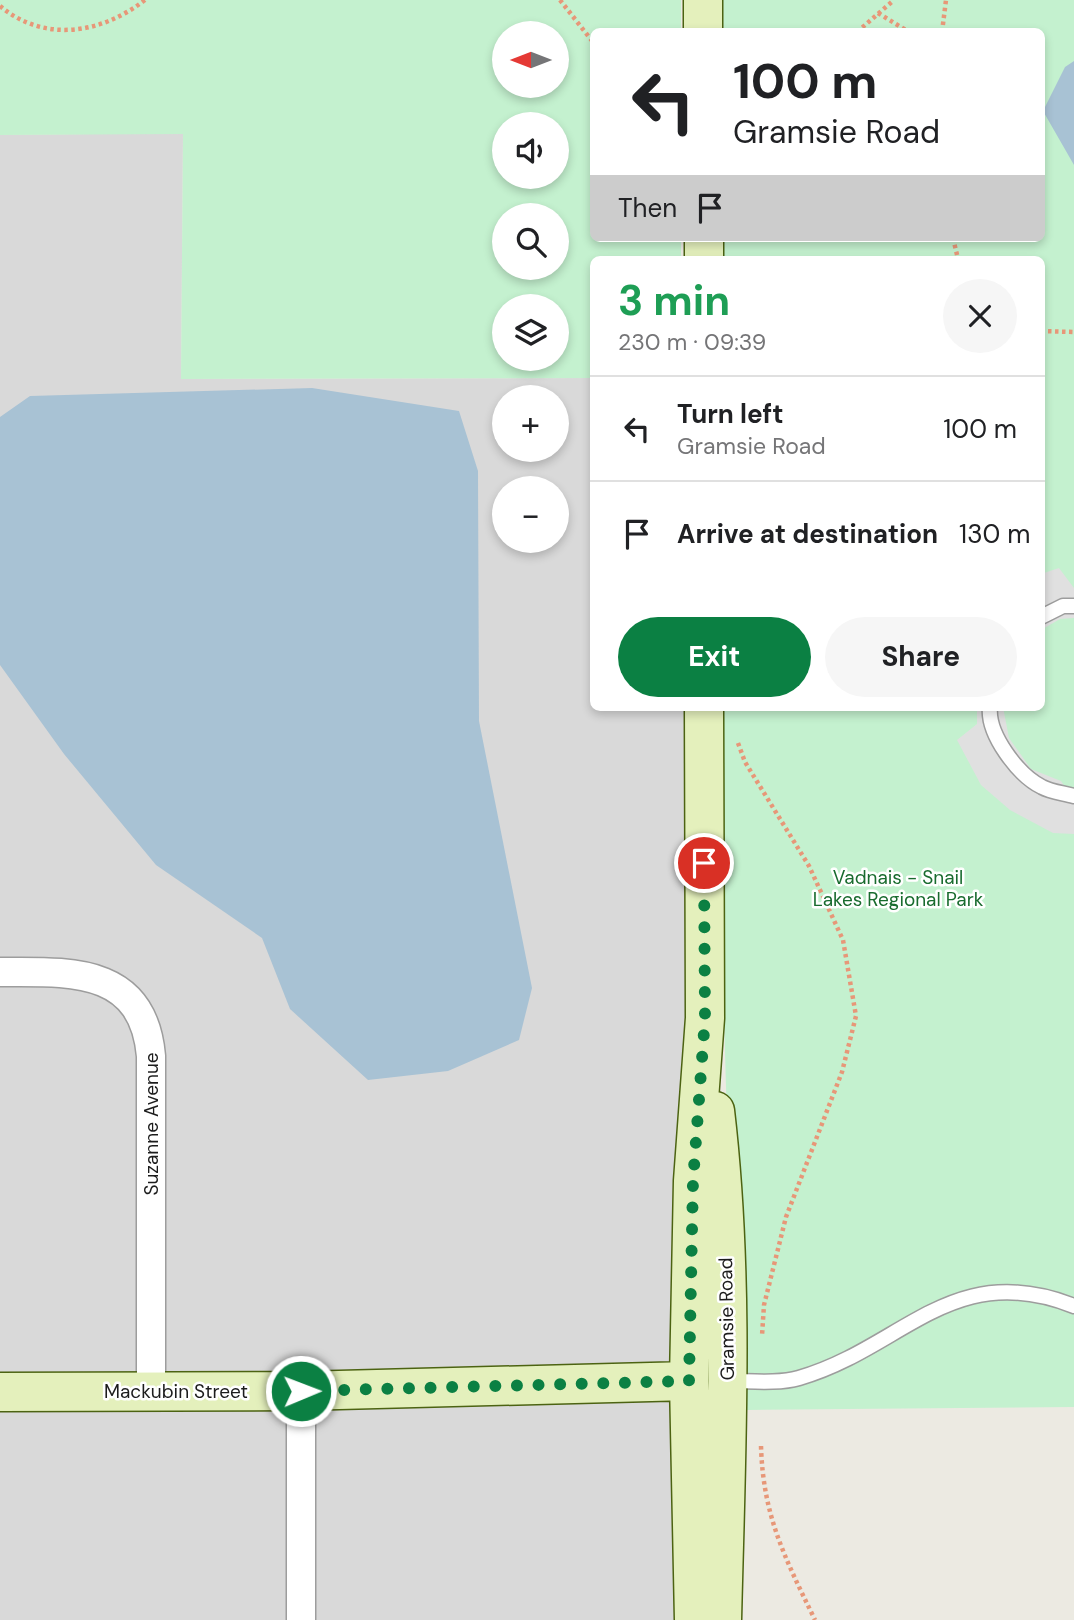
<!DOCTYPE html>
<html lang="en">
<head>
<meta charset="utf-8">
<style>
  :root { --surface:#fff; --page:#f6f6f6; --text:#202124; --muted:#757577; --line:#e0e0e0; --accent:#0b8043 }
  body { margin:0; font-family:"DM Sans",sans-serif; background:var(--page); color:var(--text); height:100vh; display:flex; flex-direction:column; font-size:26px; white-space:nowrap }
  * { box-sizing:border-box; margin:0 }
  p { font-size:23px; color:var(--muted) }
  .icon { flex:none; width:38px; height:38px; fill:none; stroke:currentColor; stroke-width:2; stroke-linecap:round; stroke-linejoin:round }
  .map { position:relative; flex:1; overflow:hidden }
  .side { position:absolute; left:590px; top:256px; width:455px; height:455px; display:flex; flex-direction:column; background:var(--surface); border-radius:10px; box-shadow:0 4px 10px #0003 }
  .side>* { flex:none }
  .guide { position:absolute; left:590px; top:28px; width:455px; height:214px; border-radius:10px; box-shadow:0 4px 10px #0003; background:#fff; color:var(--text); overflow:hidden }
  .needle { width:46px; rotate:270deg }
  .buttons { position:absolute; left:492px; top:21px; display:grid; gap:14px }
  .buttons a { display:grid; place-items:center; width:77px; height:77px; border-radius:50%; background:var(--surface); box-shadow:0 4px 10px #0003; font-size:35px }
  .pin { position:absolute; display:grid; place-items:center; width:60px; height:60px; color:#fff; margin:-30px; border:4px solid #fff; border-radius:50%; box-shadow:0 2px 7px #0007 }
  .me { position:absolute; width:77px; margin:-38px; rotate:89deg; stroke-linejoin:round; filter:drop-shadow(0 0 5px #0008) }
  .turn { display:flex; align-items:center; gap:24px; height:147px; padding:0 28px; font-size:32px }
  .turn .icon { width:91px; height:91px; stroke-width:2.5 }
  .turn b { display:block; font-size:49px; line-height:60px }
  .then { display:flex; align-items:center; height:66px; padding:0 28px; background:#0003; gap:14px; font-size:26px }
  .round { display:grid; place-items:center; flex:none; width:74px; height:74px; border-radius:37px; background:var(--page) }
  .head { display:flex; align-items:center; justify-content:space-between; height:119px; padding:0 28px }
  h1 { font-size:42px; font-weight:700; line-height:52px; color:#1e9e55 }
  .button { display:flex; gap:14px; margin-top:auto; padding:14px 28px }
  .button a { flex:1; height:80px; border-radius:42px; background:var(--accent); color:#fff; font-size:28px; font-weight:700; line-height:80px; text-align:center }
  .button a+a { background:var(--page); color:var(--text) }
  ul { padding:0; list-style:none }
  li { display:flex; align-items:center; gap:21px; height:105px; padding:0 28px; border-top:2px solid var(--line) }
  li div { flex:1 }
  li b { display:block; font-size:26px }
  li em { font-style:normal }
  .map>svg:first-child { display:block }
</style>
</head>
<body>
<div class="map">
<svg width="1074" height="1620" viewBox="0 0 1074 1620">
  <rect width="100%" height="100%" fill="#eceae2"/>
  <path fill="#d9d9d9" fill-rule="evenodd" d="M183,133L181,379L593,378V707H689L712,1620H0V135ZM504,397H556V450H504ZM504,488H556V541H504Z"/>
  <path fill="#c4f1cf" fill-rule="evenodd" d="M0,0H681V31L593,32V237L681,238V259H593V378L181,379L183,134L0,135ZM504,33H556V86H504ZM504,124H556V177H504ZM504,215H556V268H504ZM504,306H556V359H504Z
    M720,0H1074V1407L747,1410L741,1414C726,1179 721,943 720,707H1041V259H720V238H1041V32L720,31Z"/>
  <path fill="#e0e0e0" d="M1059,568L1074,588V618L1060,619L1041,630V574Z
    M977,707H1003L1009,738L1031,769L1061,781L1074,800V834L1053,833L1010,810L981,785L957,740L977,724Z"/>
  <path fill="#a8c2d4" d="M1074,61V165L1043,111L1065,67Z
    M312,388L459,411L478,471L479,721L532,988L519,1040L448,1071L368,1080L290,1009L262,938L156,865L64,754L0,665V417L30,396Z"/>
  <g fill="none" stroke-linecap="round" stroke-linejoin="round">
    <defs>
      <path id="lane" d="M1041,617L1063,606H1074
        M990,707C987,734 1018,775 1042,787C1051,792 1064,793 1074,796
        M729,1381C750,1381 778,1384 799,1378C903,1348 952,1258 1074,1306"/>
      <path id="street" d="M0,972C69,972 143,966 151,1056V1391
        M301,1391V1620"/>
      <path id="secondary" d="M703,0V32
        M704,238V259
        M715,1111C735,1280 726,1451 722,1620
        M0,1392L301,1391L689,1381
        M694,1620L689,1381L693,1181L705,1018L704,707"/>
    </defs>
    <use href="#lane" stroke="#9d9d9d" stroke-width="17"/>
    <use href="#street" stroke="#9d9d9d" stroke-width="31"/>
    <use href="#secondary" stroke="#4c6312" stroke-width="41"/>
    <path stroke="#e79778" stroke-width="4.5" stroke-dasharray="3.5 3.5" stroke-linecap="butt" d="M560,0L593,42
      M0,6C44,43 101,34 145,0
      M878,13L909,32
      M857,32L894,0
      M942,32L946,0
      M953,238L958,259
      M1041,331L1074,332
      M738,743L745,762L809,866L843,940L856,1016L842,1072L786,1217L764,1305L762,1336
      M761,1446C763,1516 785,1558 815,1620"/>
    <use href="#lane" stroke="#fff" stroke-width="14"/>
    <use href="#street" stroke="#fff" stroke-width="28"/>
    <use href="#secondary" stroke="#e4f0bc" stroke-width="38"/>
  </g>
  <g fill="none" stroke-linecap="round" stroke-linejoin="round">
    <path stroke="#0b8043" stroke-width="12" stroke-dasharray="0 21.6" d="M301,1391L689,1381L693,1181L705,1018L704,863"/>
  </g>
  <g text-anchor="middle" stroke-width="5" stroke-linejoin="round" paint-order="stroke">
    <g font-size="19" fill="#186b2e" stroke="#fff">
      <text x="898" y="884">Vadnais - Snail<tspan x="898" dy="22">Lakes Regional Park</tspan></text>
    </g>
    <g font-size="19" fill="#1c1c1c" stroke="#fff">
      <text transform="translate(151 1124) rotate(-90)" y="7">Suzanne Avenue</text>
      <text transform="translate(726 1319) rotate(-91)" y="7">Gramsie Road</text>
      <text x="176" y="1398">Mackubin Street</text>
    </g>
  </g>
</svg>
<div class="buttons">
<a><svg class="needle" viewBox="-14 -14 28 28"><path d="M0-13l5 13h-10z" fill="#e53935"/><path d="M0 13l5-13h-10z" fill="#757577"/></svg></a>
<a><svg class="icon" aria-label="sound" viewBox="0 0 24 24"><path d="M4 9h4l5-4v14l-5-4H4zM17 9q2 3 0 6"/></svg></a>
<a><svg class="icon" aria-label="search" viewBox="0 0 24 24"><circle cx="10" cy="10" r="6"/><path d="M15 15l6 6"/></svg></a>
<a><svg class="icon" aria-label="layers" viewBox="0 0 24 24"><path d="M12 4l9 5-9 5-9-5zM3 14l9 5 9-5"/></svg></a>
<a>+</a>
<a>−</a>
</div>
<div class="pin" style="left:704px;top:863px;background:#d93025"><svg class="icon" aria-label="arrive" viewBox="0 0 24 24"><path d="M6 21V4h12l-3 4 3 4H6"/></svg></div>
<svg class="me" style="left:301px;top:1391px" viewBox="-20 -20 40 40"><circle r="17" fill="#0b8043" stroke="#fff" stroke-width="3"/><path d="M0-11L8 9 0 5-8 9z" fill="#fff"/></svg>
<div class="guide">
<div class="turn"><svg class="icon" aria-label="left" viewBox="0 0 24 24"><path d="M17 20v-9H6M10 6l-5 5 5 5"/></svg><div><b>100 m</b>Gramsie Road</div></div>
<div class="then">Then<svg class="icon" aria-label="arrive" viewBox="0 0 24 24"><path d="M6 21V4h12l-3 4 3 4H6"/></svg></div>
</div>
<section class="side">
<div class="head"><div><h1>3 min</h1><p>230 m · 09:39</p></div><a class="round"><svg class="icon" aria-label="close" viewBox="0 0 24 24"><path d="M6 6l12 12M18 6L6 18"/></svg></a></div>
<ul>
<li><svg class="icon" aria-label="left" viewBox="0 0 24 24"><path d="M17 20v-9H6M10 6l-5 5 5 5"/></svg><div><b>Turn left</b><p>Gramsie Road</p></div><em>100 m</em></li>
<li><svg class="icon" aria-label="arrive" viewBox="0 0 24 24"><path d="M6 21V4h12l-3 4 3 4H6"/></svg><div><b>Arrive at destination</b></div><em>130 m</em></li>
</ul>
<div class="button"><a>Exit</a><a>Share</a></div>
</section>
</div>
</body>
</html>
